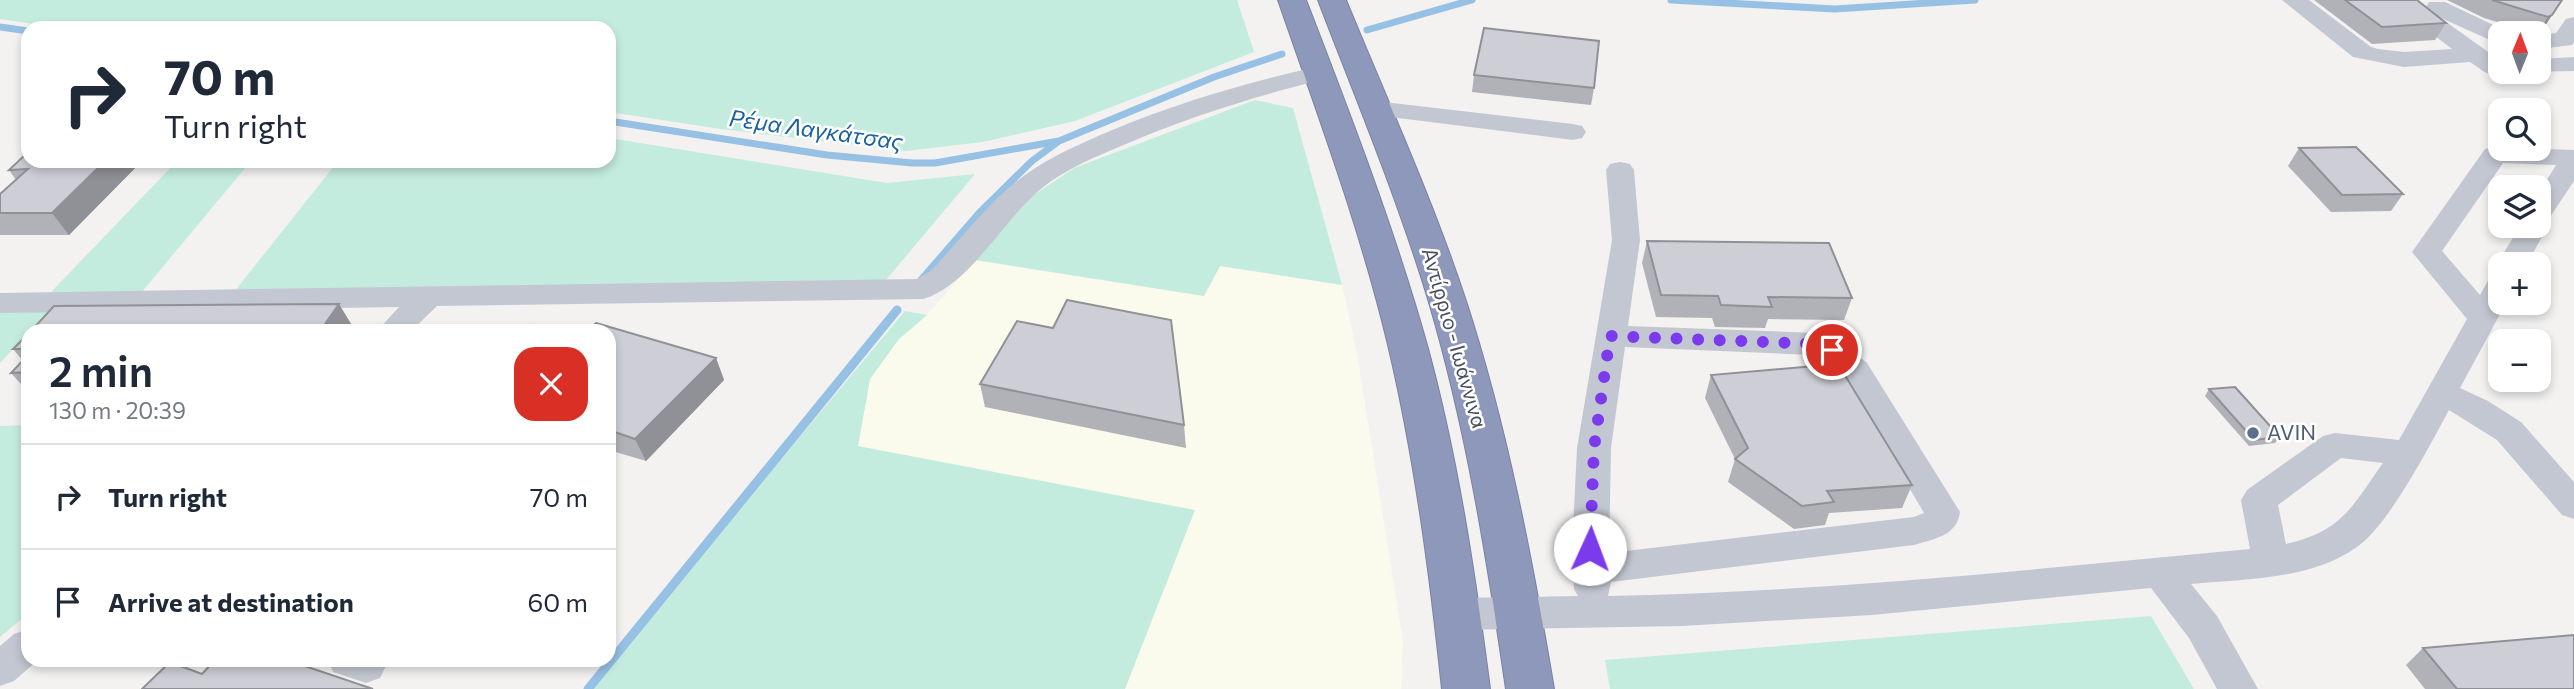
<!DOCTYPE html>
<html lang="en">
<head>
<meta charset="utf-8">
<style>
  :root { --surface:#fff; --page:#f2f2f3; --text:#1f2937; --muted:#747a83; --line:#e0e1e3 }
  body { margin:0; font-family:Commissioner,sans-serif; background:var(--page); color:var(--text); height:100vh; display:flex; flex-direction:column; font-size:26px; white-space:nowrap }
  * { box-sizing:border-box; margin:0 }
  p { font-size:23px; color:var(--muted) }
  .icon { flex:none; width:38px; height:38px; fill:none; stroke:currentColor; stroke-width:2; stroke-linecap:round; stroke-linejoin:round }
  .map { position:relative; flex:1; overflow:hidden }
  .sheet { position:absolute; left:21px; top:324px; width:595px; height:343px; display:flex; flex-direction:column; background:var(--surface); border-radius:21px; box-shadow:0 4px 10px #0003 }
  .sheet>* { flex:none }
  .guide { position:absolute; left:21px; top:21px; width:595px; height:147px; border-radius:21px; box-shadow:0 4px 10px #0003; background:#fff; color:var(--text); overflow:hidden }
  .needle { width:46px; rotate:1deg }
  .tools { position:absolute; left:2488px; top:21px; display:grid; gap:14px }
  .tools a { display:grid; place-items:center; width:63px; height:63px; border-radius:14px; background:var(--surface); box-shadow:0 4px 10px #0003; font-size:35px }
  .pin { position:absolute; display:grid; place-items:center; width:60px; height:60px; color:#fff; margin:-30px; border:4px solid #fff; border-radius:50%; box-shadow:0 2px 7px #0007 }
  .me { position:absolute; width:77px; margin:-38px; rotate:2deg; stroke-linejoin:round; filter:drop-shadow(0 0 5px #0008) }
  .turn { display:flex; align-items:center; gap:24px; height:147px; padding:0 28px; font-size:32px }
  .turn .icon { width:91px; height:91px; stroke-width:2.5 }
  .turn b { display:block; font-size:49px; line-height:60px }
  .round { display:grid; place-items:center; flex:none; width:74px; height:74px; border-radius:21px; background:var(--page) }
  .summary { display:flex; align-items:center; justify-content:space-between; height:119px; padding:0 28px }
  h1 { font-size:42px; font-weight:600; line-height:52px }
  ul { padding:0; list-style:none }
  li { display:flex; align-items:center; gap:21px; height:105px; padding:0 28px; border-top:2px solid var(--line) }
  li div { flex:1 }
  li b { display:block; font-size:26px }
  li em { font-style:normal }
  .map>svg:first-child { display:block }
</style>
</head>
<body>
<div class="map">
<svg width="2574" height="689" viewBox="0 0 2574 689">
  <rect width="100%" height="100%" fill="#f3f2f1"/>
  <path fill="#fbfbed" d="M975,260L1204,296L1220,266L1342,285L1357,354L1403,642L1401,689H1125L1136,662L858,446L870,379L899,339L927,315Z"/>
  <path fill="#c4ecde" d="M0,0H1237L1254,52L1075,121L983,142L906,151L721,129L609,112V28H62L0,19Z
    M1255,100L1293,108L1342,285L1220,266L1204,296L975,260L1031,197L1074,168Z
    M609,138L887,183L975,174L881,286L234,292L338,161H609Z
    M177,161H251L141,293L51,292Z
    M50,311L0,363V312Z
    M905,311L927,315L899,339L870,379L858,446L1195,510L1125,689H589Z
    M28,425V614L0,637V426Z
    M2151,616L2194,689H1610L1605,660Z"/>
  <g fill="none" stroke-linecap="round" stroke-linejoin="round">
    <path stroke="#96c0e4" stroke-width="7" d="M1671,0L1835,9L1975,0
      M0,27L28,31
      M1367,30L1472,0
      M609,121L827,155L912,163H935L1059,141
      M920,281L980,212L1032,161L1059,141L1214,77L1282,54"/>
    <path stroke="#96c0e4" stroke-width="9" d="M588,689L897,310"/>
    <defs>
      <path id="highway" d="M1278,0H1306C1350,114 1394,228 1427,345C1458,458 1475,574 1490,689H1442C1430,575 1415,460 1389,349C1361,230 1318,115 1278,0Z
        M1318,0H1346C1387,100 1432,198 1466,301C1507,427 1532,558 1554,689H1506C1487,558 1466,426 1428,299C1397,197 1356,99 1318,0Z"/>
    </defs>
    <use href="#highway" stroke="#7983a6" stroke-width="2"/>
    <path fill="#c3c7d1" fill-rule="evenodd" d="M2282,0H2309L2371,47L2378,49L2404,52L2452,49L2388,0H2415L2426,7L2429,2H2445L2510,33H2501V45L2439,17L2501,61V72H2507C2493,81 2482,70 2470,62L2404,67L2353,57Z
      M2574,17V42L2572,45L2539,49V35L2556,33L2566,19Z
      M2574,57V71L2532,72H2539V59Z
      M1319,66L1328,68L1331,73L1328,78C1257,96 1194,115 1126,144C1097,156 1067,168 1042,188C1004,219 969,286 923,299L437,306L411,331H377L399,307L0,313V293L917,279L931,271C961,239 989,201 1025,175C1051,156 1080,144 1110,131C1179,102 1246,83 1319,66Z
      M1375,101L1573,124L1582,126L1586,132L1582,138L1573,140L1366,114L1362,109L1366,104Z
      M2495,147L2574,150V181L2546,223L2548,226L2527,264H2501V269L2497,264L2520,226H2539V193L2556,165L2503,163L2442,251L2480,295L2490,277L2501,274V303H2506L2460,388L2488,401L2521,422L2574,482V519L2562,515L2497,440L2449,410C2430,445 2389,525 2357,547C2311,580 2245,579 2191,584L2217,616L2258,689H2217L2189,638L2151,588L1872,615L1682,626L1457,630L1444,625L1438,614L1444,603L1457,598L1578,596L1574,589L1572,549L1577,448L1612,240L1606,170L1610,164L1620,162L1630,164L1634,170L1640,240L1628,326L1818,333L1845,345L1867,363L1960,512C1957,536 1934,539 1914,545L1611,582L1608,596C1823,592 2036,569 2250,549L2241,500L2247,490L2323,436L2335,433L2399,440L2467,319L2412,252L2485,149ZM1625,347L1813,355L1818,357L1845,379L1924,513L1914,517L1609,553L1611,448ZM2341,458L2383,463C2351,508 2342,531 2286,544L2278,505Z
      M28,629V660H38L14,681L0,686V646L14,634Z
      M328,660H383L386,666L380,678L366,683L333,672Z"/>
    <use href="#highway" fill="#8e98ba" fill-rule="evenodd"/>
  </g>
  <path fill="#b1b2b8" d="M2314,0H2417L2446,23L2435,40L2372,44Z
    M2447,0H2562L2541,32L2538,33H2534L2484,18Z
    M1474,75L1594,88L1591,105L1472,92Z
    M2299,148L2403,194L2391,211L2331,212L2288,166Z
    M28,161H142L69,235H0V194L16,180L9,170Z
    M1647,241L1852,298L1844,320L1768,319L1765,328L1715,327L1712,318L1656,317L1642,263Z
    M1053,328L1184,425L1186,448L985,407L980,384Z
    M609,331L716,358L724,380L646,461L609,450Z
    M28,334V392L11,373L23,361L13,349Z
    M1711,375L1912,485L1902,508L1829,513L1825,525L1794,529L1728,482L1735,459L1705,398Z
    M2209,389L2280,437L2275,443L2249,446L2205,396Z
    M2423,648L2574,689H2425L2406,665Z"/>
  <path fill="#909196" d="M2552,15L2541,32L2537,33L2548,17Z
    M105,161H142L69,235L52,213Z
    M339,304L353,327L350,331H320Z
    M716,358L724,380L646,461L635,439Z"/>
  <path fill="#cecfd6" stroke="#909196" stroke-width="2" d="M2345,0H2417L2446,23L2382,27Z
    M2492,0H2562L2552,15L2548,17Z
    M1484,28L1599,41L1594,88L1474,75Z
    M2356,147L2403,194L2342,195L2299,148Z
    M28,152V161H105L52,213H0V194L28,169L9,170Z
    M1647,241L1829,243L1852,298L1768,297L1772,307L1721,305L1718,296L1661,295Z
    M1067,300L1171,320L1184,425L980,384L1017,321L1053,328Z
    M339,304L320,331H31L54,306Z
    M596,323L716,358L635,439L609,430V331H587Z
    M530,325L549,331H524Z
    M28,334V349H13Z
    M28,355V372L11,373Z
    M1838,364L1912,485L1827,491L1834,502L1802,506L1735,459L1748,448L1711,375Z
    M2235,387L2280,437L2254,440L2209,389Z
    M2574,635V689H2457L2423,648Z
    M215,660H246L254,664L258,660H287L373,689H142L170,662L202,674Z"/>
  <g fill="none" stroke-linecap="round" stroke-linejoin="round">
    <path stroke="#7c3aed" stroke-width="12" stroke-dasharray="0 21.6" d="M1590,549L1594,448L1610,336L1818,344L1832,350"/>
  </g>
  <circle fill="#5c6f8a" stroke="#fff" stroke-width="2.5" cx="2253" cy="433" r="7"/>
  <g text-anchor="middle" stroke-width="5" stroke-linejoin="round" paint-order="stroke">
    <g font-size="21" fill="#4a4f5d" stroke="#fff">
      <text transform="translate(1454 338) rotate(74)" y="7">Αντίρριο - Ιωάννινα</text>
    </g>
    <g font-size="21" fill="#4e5e75" stroke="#fff" text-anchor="start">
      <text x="2267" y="440">AVIN</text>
    </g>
    <g font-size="23" font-style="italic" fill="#1a61a0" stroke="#fff">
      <text transform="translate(816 130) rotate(8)" y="8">Ρέμα Λαγκάτσας</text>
    </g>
  </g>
</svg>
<div class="tools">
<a><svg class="needle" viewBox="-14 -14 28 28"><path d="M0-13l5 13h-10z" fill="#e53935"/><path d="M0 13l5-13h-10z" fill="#747a83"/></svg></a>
<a><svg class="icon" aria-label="search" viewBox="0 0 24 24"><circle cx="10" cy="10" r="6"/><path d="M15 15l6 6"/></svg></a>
<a><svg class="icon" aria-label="layers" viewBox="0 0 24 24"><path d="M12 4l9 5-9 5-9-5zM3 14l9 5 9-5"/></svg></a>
<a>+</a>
<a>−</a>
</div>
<div class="pin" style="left:1832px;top:350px;background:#d93025"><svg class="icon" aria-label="arrive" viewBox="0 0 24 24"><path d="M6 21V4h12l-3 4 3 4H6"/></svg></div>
<svg class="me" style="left:1590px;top:549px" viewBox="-20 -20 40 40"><circle r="19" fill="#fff"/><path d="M0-13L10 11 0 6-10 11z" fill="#7c3aed"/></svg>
<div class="guide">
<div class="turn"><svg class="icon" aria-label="right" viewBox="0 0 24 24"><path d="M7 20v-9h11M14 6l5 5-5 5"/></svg><div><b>70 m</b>Turn right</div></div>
</div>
<section class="sheet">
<div class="summary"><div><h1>2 min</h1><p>130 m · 20:39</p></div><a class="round" style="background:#d93025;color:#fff"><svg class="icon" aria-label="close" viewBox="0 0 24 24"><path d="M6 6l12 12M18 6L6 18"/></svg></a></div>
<ul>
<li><svg class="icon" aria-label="right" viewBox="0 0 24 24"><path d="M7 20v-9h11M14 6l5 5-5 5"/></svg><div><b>Turn right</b></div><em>70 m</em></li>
<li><svg class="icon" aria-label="arrive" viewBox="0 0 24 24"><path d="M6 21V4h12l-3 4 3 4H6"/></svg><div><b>Arrive at destination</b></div><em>60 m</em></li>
</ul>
</section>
</div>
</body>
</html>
